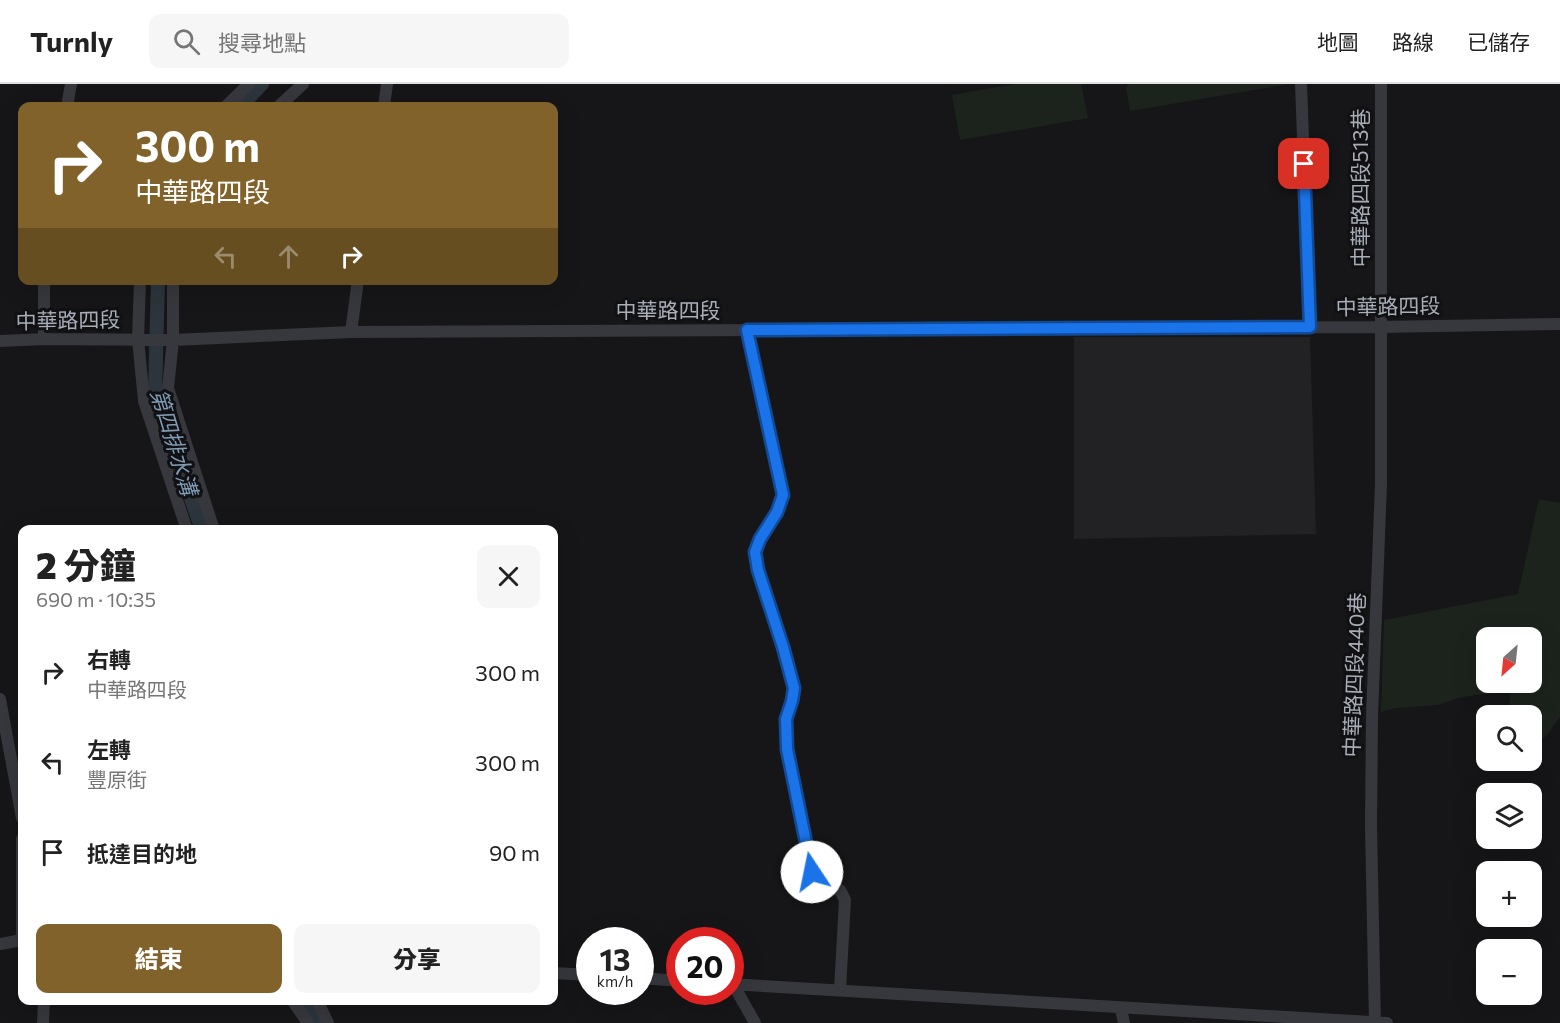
<!DOCTYPE html>
<html lang="zh-TW">
<head>
<meta charset="utf-8">
<style>
  :root { --surface:#fff; --page:#f6f6f6; --text:#222; --muted:#767676; --line:#e0e0e0; --accent:#80622a }
  body { margin:0; font-family:Commissioner,"Noto Sans TC",sans-serif; background:var(--page); color:var(--text); height:100vh; display:flex; flex-direction:column; font-size:22px; white-space:nowrap }
  * { box-sizing:border-box; margin:0 }
  p { font-size:20px; color:var(--muted) }
  .icon { flex:none; width:33px; height:33px; fill:none; stroke:currentColor; stroke-width:2; stroke-linecap:round; stroke-linejoin:round }
  .map { position:relative; flex:1; overflow:hidden }
  .drawer { position:absolute; left:18px; top:441px; width:540px; height:480px; display:flex; flex-direction:column; background:var(--surface); border-radius:12px; box-shadow:0 6px 24px #0002 }
  .drawer>* { flex:none }
  .guide { position:absolute; left:18px; top:18px; width:540px; height:183px; border-radius:12px; box-shadow:0 6px 24px #0002; background:#80622a; color:#fff; overflow:hidden }
  .needle { width:39px; rotate:207deg }
  .tools { position:absolute; left:1476px; top:543px; display:grid; gap:12px }
  .tools a { display:grid; place-items:center; width:66px; height:66px; border-radius:12px; background:var(--surface); box-shadow:0 6px 24px #0002; font-size:30px }
  .speed { position:absolute; left:576px; top:843px; display:flex; gap:12px; font-size:30px; font-weight:700; text-align:center }
  .speed>* { display:grid; place-content:center; width:78px; height:78px; border-radius:50%; background:var(--surface); box-shadow:0 6px 24px #0002; line-height:1 }
  .speed small { font-size:15px; font-weight:400 }
  .speed .limit { border:9px solid #d22; background:#fff; color:#111 }
  .pin { position:absolute; display:grid; place-items:center; width:51px; height:51px; color:#fff; margin:-26px; border-radius:12px; box-shadow:0 3px 9px #0006 }
  .me { position:absolute; width:66px; margin:-33px; rotate:349deg; stroke-linejoin:round; filter:drop-shadow(0 0 4px #0008) }
  .turn { display:flex; align-items:center; gap:21px; height:126px; padding:0 18px; font-size:27px }
  .turn .icon { width:78px; height:78px; stroke-width:2.5 }
  .turn b { display:block; font-size:42px; line-height:51px }
  .lanes { display:flex; align-items:center; height:57px; padding:0 18px; background:#0003; justify-content:center; gap:30px; direction:ltr }
  .lanes .off { opacity:.35 }
  .round { display:grid; place-items:center; flex:none; width:63px; height:63px; border-radius:12px; background:var(--page) }
  .overview { display:flex; align-items:center; justify-content:space-between; height:102px; padding:0 18px }
  h1 { font-size:36px; font-weight:800; line-height:45px }
  .action { display:flex; gap:12px; margin-top:auto; padding:12px 18px }
  .action a { flex:1; height:69px; border-radius:12px; background:var(--accent); color:#fff; font-size:24px; font-weight:800; line-height:69px; text-align:center }
  .action a+a { background:var(--page); color:var(--text) }
  ul { padding:0; list-style:none }
  li { display:flex; align-items:center; gap:18px; height:90px; padding:0 18px }
  li div { flex:1 }
  li b { display:block; font-size:22px }
  li em { font-style:normal }
  header { display:flex; align-items:center; gap:36px; box-sizing:border-box; height:84px; padding:0 30px; background:var(--surface); border-bottom:2px solid var(--line) }
  header strong { font-size:28px }
  nav { display:flex; gap:33px; margin-inline-start:auto; font-size:21px }
  .search { width:420px; height:54px; background:var(--page); display:flex; align-items:center; gap:15px; box-sizing:border-box; padding:0 21px; border-radius:12px; color:var(--muted); font-size:22px }
  .map>svg:first-child { display:block }
</style>
</head>
<body>
<header>
<strong>Turnly</strong>
<div class="search"><svg class="icon" aria-label="search" viewBox="0 0 24 24"><circle cx="10" cy="10" r="6"/><path d="M15 15l6 6"/></svg>搜尋地點</div>
<nav><a>地圖</a><a>路線</a><a>已儲存</a></nav>
</header>
<div class="map">
<svg width="1560" height="939" viewBox="0 0 1560 939">
  <rect width="100%" height="100%" fill="#161618"/>
  <path fill="#222225" d="M1074,253H1310L1316,450L1074,455Z"/>
  <path fill="#1c231d" fill-rule="evenodd" d="M1014,0H1081L1088,34L960,56L952,11Z
    M1128,0H1289L1130,27L1126,3Z
    M1539,415L1560,419V633L1547,651L1532,665V632L1509,631L1510,608L1475,611L1458,614L1438,621L1396,624L1381,628L1384,536L1518,510ZM1486,554H1532V598H1486Z"/>
  <g fill="none" stroke-linecap="round" stroke-linejoin="round">
    <path stroke="#2c353c" stroke-width="14" d="M241,22L262,0
      M158,196L155,310L202,446
      M305,916L316,939"/>
    <path stroke="#37383d" stroke-width="12" d="M1301,0L1310,243
      M67,22L71,0
      M226,22L249,0
      M279,22L303,0
      M384,22L387,0
      M140,196L138,255L144,317L187,446
      M173,196V256L168,304L214,446
      M747,246L783,411L777,428L760,455L755,468L758,486L783,563L794,604L792,617L786,635L787,665L812,788L815,798L840,806L845,816L840,906
      M351,248L358,196
      M44,255V196
      M0,257L44,255L173,256L351,248L1380,243L1560,240
      M0,615L22,734
      M22,856V755
      M0,860L22,856
      M554,889L590,891
      M640,894L680,897
      M730,900L1387,939
      M733,900L755,939
      M292,916L308,939
      M317,916L328,939
      M1121,925L1124,939
      M43,939L44,916
      M1375,939L1371,742L1372,632L1381,400V0"/>
  </g>
  <g fill="none" stroke-linecap="round" stroke-linejoin="round">
    <defs>
      <path id="route" d="M812,788L787,665L786,635L792,617L794,604L783,563L758,486L755,468L760,455L777,428L783,411L747,246L1310,243L1304,80"/>
    </defs>
    <use href="#route" stroke="#114b97" stroke-width="15"/>
    <use href="#route" stroke="#1a73e8" stroke-width="10"/>
  </g>
  <g text-anchor="middle" stroke-width="6" stroke-linejoin="round" paint-order="stroke">
    <g font-size="21" fill="#a8adb8" stroke="#111113">
      <text transform="translate(1361 104) rotate(-90)" y="7">中華路四段513巷</text>
      <text transform="translate(1388 223) rotate(-1)" y="7">中華路四段</text>
      <text x="668" y="234">中華路四段</text>
      <text transform="translate(68 237) rotate(-1)" y="7">中華路四段</text>
      <text transform="translate(1355 591) rotate(-88)" y="7">中華路四段440巷</text>
    </g>
    <g font-size="22" font-style="italic" fill="#7f9bb3" stroke="#111113">
      <text transform="translate(174 358) rotate(73)" y="8">第四排水溝</text>
    </g>
  </g>
</svg>
<div class="tools">
<a><svg class="needle" viewBox="-14 -14 28 28"><path d="M0-13l5 13h-10z" fill="#e53935"/><path d="M0 13l5-13h-10z" fill="#767676"/></svg></a>
<a><svg class="icon" aria-label="search" viewBox="0 0 24 24"><circle cx="10" cy="10" r="6"/><path d="M15 15l6 6"/></svg></a>
<a><svg class="icon" aria-label="layers" viewBox="0 0 24 24"><path d="M12 4l9 5-9 5-9-5zM3 14l9 5 9-5"/></svg></a>
<a>+</a>
<a>−</a>
</div>
<div class="speed"><div>13<small>km/h</small></div><div class="limit">20</div></div>
<div class="pin" style="left:1304px;top:80px;background:#d93025"><svg class="icon" aria-label="arrive" viewBox="0 0 24 24"><path d="M6 21V4h12l-3 4 3 4H6"/></svg></div>
<svg class="me" style="left:812px;top:788px" viewBox="-20 -20 40 40"><circle r="19" fill="#fff"/><path d="M0-13L10 11 0 6-10 11z" fill="#1a73e8"/></svg>
<div class="guide">
<div class="turn"><svg class="icon" aria-label="right" viewBox="0 0 24 24"><path d="M7 20v-9h11M14 6l5 5-5 5"/></svg><div><b>300 m</b>中華路四段</div></div>
<div class="lanes"><svg class="icon off" aria-label="left" viewBox="0 0 24 24"><path d="M17 20v-9H6M10 6l-5 5 5 5"/></svg><svg class="icon off" aria-label="ahead" viewBox="0 0 24 24"><path d="M12 20V5M6 11l6-6 6 6"/></svg><svg class="icon" aria-label="right" viewBox="0 0 24 24"><path d="M7 20v-9h11M14 6l5 5-5 5"/></svg></div>
</div>
<section class="drawer">
<div class="overview"><div><h1>2 分鐘</h1><p>690 m · 10:35</p></div><a class="round"><svg class="icon" aria-label="close" viewBox="0 0 24 24"><path d="M6 6l12 12M18 6L6 18"/></svg></a></div>
<ul>
<li><svg class="icon" aria-label="right" viewBox="0 0 24 24"><path d="M7 20v-9h11M14 6l5 5-5 5"/></svg><div><b>右轉</b><p>中華路四段</p></div><em>300 m</em></li>
<li><svg class="icon" aria-label="left" viewBox="0 0 24 24"><path d="M17 20v-9H6M10 6l-5 5 5 5"/></svg><div><b>左轉</b><p>豐原街</p></div><em>300 m</em></li>
<li><svg class="icon" aria-label="arrive" viewBox="0 0 24 24"><path d="M6 21V4h12l-3 4 3 4H6"/></svg><div><b>抵達目的地</b></div><em>90 m</em></li>
</ul>
<div class="action"><a>結束</a><a>分享</a></div>
</section>
</div>
</body>
</html>
